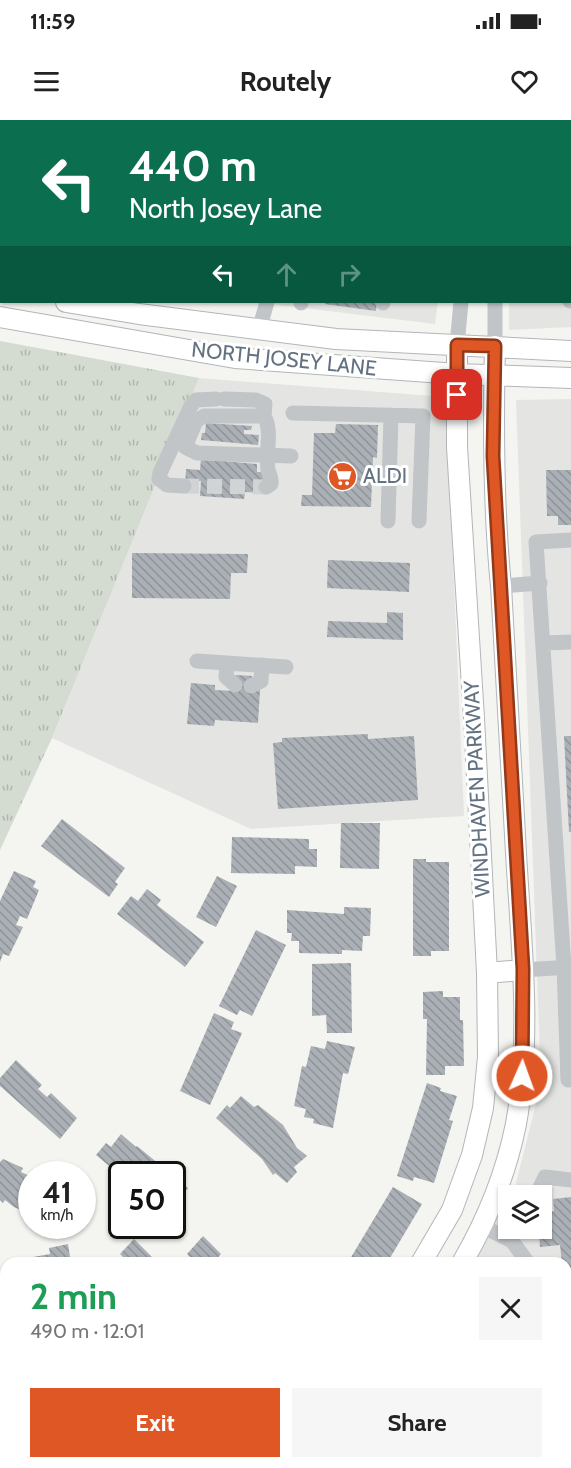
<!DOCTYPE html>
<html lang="en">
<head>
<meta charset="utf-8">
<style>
  :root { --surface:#fff; --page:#f6f6f6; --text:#222; --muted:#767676; --accent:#df5725 }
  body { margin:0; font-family:Cabin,sans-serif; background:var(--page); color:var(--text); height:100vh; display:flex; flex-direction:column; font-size:22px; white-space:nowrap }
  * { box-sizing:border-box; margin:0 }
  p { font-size:20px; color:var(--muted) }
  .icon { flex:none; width:33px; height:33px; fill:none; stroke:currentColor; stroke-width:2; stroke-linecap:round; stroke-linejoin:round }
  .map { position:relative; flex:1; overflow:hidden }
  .panel { position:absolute; left:0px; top:1137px; width:572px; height:212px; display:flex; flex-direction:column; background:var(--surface); border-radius:18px 18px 0 0; box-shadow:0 2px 4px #0004 }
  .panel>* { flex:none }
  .guide { position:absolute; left:0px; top:0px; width:572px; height:183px; box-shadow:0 2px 4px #0004; background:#0b6e4f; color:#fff; overflow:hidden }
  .buttons { position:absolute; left:498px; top:1065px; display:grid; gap:12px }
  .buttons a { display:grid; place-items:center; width:54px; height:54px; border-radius:0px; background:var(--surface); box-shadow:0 2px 4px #0004; font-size:30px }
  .speed { position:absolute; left:18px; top:1041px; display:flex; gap:12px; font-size:30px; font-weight:700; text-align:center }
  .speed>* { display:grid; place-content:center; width:78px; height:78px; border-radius:50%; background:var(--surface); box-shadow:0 2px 4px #0004; line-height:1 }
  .speed small { font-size:15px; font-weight:400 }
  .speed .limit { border:3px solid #111; border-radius:9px; background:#fff; color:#111 }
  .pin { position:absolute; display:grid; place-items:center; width:51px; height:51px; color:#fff; margin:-26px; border-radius:12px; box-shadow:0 3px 9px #0006 }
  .me { position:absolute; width:66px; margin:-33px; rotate:2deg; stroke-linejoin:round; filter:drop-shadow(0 0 4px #0008) }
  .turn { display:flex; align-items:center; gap:21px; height:126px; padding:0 30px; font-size:27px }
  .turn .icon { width:78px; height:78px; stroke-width:2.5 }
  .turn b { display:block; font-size:42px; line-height:51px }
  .lanes { display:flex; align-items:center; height:57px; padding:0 30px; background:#0003; justify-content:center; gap:30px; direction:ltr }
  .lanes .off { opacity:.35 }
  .round { display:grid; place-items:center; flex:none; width:63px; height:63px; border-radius:0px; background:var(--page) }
  .summary { display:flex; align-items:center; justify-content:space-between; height:102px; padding:0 30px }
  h1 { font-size:36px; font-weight:700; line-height:45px; color:#1e9e55 }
  .cta { display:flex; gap:12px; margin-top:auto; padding:12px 30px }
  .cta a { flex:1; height:69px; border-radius:0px; background:var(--accent); color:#fff; font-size:24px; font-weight:700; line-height:69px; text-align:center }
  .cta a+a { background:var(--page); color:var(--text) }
  .status { display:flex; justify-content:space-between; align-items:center; height:42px; padding:0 30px; background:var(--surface); direction:ltr }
  .status svg { height:16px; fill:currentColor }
  header { display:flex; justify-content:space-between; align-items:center; height:78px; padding:0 30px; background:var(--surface); font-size:27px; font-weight:700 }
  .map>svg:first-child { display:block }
</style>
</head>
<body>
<div class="status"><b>11:59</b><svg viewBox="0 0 49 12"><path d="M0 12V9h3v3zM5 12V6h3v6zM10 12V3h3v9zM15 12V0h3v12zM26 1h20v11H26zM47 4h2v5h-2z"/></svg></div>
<header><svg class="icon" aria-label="menu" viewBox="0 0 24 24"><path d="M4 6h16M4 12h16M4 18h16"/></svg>Routely<svg class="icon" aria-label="heart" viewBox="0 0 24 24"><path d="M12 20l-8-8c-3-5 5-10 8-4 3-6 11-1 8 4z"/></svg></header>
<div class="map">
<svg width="571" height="1348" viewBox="0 0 571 1348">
  <defs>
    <pattern id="grass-tufts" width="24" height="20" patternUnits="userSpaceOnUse" patternTransform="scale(1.5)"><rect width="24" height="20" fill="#d4dbd1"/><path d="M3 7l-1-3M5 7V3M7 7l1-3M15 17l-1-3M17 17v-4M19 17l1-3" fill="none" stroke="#b0b6af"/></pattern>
    <pattern id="park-crowns" width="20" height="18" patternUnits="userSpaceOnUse" patternTransform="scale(1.5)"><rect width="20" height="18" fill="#d4dbd1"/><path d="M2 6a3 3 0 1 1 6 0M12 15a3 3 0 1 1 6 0" fill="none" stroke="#b0b6af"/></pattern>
    <pattern id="building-back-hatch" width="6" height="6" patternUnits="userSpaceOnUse" patternTransform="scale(1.5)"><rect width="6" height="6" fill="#aab0b5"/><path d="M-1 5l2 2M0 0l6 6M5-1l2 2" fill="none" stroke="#8e9498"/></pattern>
  </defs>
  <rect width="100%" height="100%" fill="#f4f4f0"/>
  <path fill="#e4e5e3" d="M276,0H427V1L277,2Z
    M483,0H571V207L509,210V182H570V2Z
    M255,182H438L435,204Z
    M199,258L446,277L464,696L251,709L52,618Z
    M571,279V1186H566V1143H471L508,1079V1108H542V1076L510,1075L515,1067L541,964L516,280Z"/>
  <path fill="url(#grass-tufts)" d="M0,0H276L277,1L2,2L1,145Z
    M0,221L199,258L52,618L0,730Z"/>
  <path fill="url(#park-crowns)" d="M405,1342L486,1343L492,1348H396Z"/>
  <path fill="url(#building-back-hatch)" d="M326,182H377L376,191L325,184Z
    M206,303L252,306L251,310H244V314L259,315L258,325L201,320L202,313H205Z
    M336,304L378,305L377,338L373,337L371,387L301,386L302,375H312L314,313H335Z
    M201,339L257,344V352H267L265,373L245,372L244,379L200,376L201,361L194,360V367L185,366L186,349L200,350Z
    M546,350H571V405H558V396H547Z
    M132,433L248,434L247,453H231L230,479L132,478Z
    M328,440L410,443L409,472L327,468Z
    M387,492L403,493V520L327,517L328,501L387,503Z
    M236,555L252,556L251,569L260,570L258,603L215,600L214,606L187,604L191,563L215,565V570L234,571Z
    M368,614V619L414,616L418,680L278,689L273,623L282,622V618Z
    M564,616H571V712H569Z
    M62,699L125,748L115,762L118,764L109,777L41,726Z
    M341,703H380L379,749L340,748Z
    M232,717L309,719V729H317V747L295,746V754L231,753Z
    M413,739H426V742H449V831H431V836H413Z
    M14,751L36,761L33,767L39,770L27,799L20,796L16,805L23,807L9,836L3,834L0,842V781Z
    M217,756L237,766L216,807L196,797Z
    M147,769L161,780L157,785L204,822L185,847L117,794L131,776L138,781Z
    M344,787L371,788L370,816H363L362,831L342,830V834L299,833V821H291L292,813H287V790L344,794Z
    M256,810L286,825L252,896L240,890L237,895L219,886Z
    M351,843L352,913H327L326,895L312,896V844Z
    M443,871V877H460V900H463L464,946H445V955H426L427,899H423V872Z
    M214,893L234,902L231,909L242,913L210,985L180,971Z
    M327,921L355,927L348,954L343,953L333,1008L313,1003L314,999L304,997L306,989L294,986L302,946L306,947L311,926L325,929Z
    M16,940L42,965L38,969L47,977L51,973L77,998L60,1019L0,966V958Z
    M427,963L441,968L440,971L457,976L449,1000L453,1001L434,1063L414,1057L413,1061L397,1056Z
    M241,976L254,987L258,985L283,1005L297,1028L307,1036L294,1047L297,1052L287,1063L275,1053L273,1055L262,1039L216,998L227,985L230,988Z
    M121,1014L136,1027L137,1026L171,1054H122V1057L96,1035L106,1023L111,1027Z
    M3,1039L23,1048L21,1052L32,1057V1095L14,1087L5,1080L3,1083L0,1080V1042Z
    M172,1055L188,1068L174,1085L177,1088L172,1094Z
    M393,1067L422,1084L387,1143H356L350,1139Z
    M571,1077V1152H566V1143H562L560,1125L540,1127L539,1115L552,1114L550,1092L554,1091L553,1079Z
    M203,1116L221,1134L213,1143H196L187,1134Z
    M134,1119L158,1143H129L120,1134Z
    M68,1124L71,1143H34L33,1137L50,1134L49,1128Z
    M0,1165H6V1201H0Z
    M566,1239L571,1243V1255L566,1262Z
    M571,1313V1339L566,1334V1319Z
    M258,1342L259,1348H239L255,1342Z
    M263,1342H286L288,1348H265Z
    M323,1342H337L327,1348Z"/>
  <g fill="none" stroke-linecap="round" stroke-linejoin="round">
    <path stroke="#d0d4d4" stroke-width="15" stroke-dasharray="15 8" stroke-linecap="butt" d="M184,366L266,367"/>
    <defs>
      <path id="major" d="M0,170H2
        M66,182L139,194L336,219L571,231
        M0,197L235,238L457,254L571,258
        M487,853L523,850
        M421,1143L452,1090L472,1035L483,988L488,937L487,853L474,598L457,327V225
        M462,1143C487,1100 506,1054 516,1004C532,917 521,821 516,733C511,644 506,555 501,466C493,386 493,306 495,226
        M0,1332L6,1331
        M123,1348L154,1342"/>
    </defs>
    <use href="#major" stroke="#b2b6ba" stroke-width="22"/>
    <path stroke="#c1c5c8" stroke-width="15" d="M299,0L300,2
      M360,0L361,2
      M442,0L443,2
      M466,0L467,2
      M337,2L339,0
      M570,109H571
      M570,181H571
      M301,183V182
      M383,183V182
      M259,210L267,182
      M457,225L461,182
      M495,226V182
      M224,279L256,280L265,284L264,296
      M293,293L423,296L419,401
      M184,366L167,365L159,359L160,353L191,286L196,280L216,279
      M266,367L271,364C272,359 270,356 268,350C265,333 273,311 264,296H204L196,301L185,327L197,333L291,336
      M388,401L391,295
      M501,466L540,463
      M544,523L571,522
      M197,541L286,547
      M227,543L226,557L235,565
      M251,566L261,561L262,545
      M523,850L571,847
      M568,960L564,847L536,422L571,420
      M536,1076L545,1057L571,1060
      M482,1106L512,1121L528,1143
      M566,1173L571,1174
      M566,1294L571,1288
      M22,1342L23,1348
      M544,1342L550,1348
      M373,1348L381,1342"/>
    <use href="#major" stroke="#fff" stroke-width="20"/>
  </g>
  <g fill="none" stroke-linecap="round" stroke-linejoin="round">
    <defs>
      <path id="route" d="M457,275V225L495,226L493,336L523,849L522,956"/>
    </defs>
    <use href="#route" stroke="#913918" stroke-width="15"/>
    <use href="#route" stroke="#df5725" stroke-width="10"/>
  </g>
  <defs>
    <symbol id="supermarket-disc" viewBox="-11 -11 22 22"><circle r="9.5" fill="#df5725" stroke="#fff"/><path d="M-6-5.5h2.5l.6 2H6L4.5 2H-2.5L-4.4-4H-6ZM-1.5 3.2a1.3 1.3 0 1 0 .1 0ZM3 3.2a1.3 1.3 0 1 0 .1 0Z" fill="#fff"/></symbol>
  </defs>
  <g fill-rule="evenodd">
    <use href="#supermarket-disc" x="326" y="340" width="33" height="33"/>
  </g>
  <g text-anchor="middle" stroke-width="6" stroke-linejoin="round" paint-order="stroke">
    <g font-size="21" fill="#637280" stroke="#fff">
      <text transform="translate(284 239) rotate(6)" y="7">NORTH JOSEY LANE</text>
      <text transform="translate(477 669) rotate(-93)" y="7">WINDHAVEN PARKWAY</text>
    </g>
    <g font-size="21" fill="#637280" stroke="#fff" text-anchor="start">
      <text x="363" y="363">ALDI</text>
    </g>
  </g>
</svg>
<div class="buttons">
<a><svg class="icon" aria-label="layers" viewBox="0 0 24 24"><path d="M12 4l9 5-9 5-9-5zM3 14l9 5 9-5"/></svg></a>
</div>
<div class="speed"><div>41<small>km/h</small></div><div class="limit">50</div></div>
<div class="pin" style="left:457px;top:275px;background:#d93025"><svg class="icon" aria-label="arrive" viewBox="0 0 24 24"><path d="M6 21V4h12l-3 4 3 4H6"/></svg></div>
<svg class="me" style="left:522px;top:956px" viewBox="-20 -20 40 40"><circle r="17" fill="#df5725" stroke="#fff" stroke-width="3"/><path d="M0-11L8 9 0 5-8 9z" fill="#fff"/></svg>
<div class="guide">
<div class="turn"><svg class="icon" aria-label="left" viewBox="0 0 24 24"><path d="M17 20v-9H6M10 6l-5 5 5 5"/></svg><div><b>440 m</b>North Josey Lane</div></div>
<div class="lanes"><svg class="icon" aria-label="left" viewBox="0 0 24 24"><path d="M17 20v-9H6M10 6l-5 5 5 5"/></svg><svg class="icon off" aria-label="ahead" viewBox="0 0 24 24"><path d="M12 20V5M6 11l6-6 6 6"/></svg><svg class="icon off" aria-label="right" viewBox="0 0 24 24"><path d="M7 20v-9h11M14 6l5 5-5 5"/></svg></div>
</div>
<section class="panel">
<div class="summary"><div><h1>2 min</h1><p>490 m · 12:01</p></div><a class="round"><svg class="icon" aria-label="close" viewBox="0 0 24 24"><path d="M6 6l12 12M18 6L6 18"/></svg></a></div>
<div class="cta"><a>Exit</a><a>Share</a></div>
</section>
</div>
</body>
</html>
